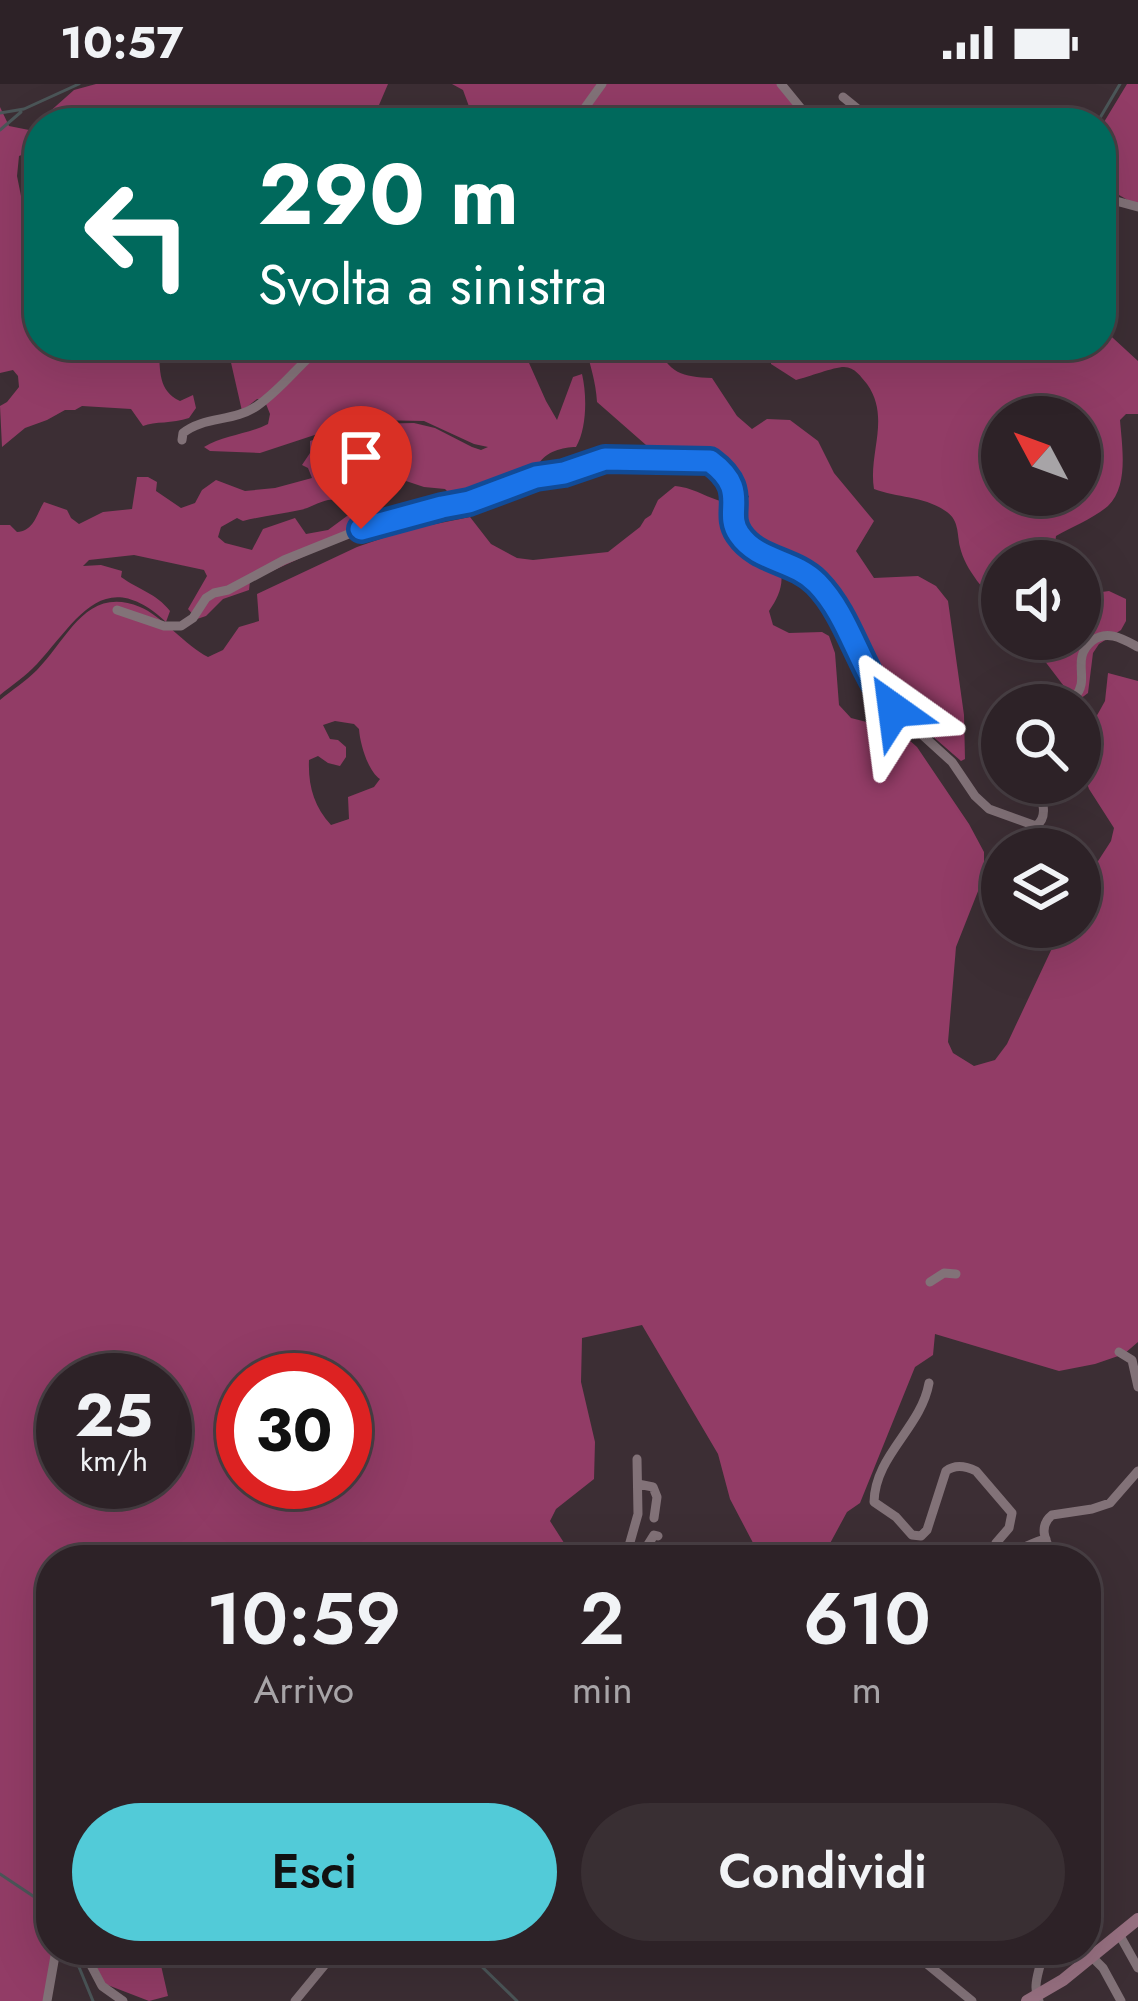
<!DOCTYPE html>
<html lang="it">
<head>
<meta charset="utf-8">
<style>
  :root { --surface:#2d2227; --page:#392f33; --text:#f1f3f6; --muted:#a7a4a7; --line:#483f44; --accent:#52cbd8 }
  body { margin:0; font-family:Jost,sans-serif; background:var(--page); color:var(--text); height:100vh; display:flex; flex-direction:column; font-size:45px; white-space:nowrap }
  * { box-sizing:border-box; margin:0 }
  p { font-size:39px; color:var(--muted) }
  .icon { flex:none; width:66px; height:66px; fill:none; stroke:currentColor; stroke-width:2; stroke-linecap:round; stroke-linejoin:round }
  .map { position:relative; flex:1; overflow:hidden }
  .sheet { position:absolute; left:36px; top:1461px; width:1065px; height:420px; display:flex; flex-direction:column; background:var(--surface); border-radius:48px; box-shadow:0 12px 48px #0002,0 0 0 3px var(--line) }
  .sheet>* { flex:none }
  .guide { position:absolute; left:24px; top:24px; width:1092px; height:252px; border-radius:48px; box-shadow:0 12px 48px #0002,0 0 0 3px var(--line); background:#00695c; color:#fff; overflow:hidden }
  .needle { width:78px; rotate:311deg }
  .controls { position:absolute; left:981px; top:312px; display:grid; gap:24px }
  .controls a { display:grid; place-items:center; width:120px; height:120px; border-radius:50%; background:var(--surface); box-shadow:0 12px 48px #0002,0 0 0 3px var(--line); font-size:60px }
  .speed { position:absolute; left:36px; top:1269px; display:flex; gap:24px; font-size:60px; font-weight:700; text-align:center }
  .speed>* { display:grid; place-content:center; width:156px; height:156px; border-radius:50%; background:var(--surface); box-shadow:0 12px 48px #0002,0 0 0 3px var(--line); line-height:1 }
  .speed small { font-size:30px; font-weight:400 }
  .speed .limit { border:18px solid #d22; background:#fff; color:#111 }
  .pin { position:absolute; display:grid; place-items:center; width:102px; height:102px; color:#fff; margin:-123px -51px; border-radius:50% 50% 50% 0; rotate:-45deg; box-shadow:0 0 12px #0007 }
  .pin .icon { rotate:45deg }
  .me { position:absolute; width:132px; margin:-66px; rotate:329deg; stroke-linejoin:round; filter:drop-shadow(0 0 9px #0008) }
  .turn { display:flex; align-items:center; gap:42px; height:252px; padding:0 36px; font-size:54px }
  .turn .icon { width:156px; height:156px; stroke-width:2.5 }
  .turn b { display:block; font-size:84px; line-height:102px }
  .eta { display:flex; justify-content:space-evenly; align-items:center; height:204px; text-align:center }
  .eta b { font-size:72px; font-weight:600; line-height:84px }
  .button { display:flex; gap:24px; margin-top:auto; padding:24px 36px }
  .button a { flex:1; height:138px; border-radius:72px; background:var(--accent); color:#111; font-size:48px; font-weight:600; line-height:138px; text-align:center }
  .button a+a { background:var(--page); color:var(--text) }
  .status { display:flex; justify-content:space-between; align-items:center; height:84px; padding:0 60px; background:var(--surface); direction:ltr }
  .status svg { height:33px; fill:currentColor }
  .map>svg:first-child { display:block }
</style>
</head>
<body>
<div class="status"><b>10:57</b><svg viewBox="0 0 49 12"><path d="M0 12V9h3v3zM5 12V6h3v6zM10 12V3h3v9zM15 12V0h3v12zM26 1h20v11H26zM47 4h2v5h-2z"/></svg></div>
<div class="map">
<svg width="1138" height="1917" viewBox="0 0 1138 1917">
  <rect width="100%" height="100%" fill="#3c2e34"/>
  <path fill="#923c66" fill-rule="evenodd" d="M96,0H388L376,28V39H39V68L34,66L19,72L17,92L27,142L39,139V261H172L159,264C160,286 158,307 180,317L193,311L196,324L189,334C172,340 155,337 143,342L131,325L82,322L75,326H65L47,336L25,344L2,363L0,322L7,318L19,303L18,292L13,286L0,289V23L9,42L29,46L74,6Z
    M452,0H597L570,39H479L471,28L463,6Z
    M606,0H779L810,39H577Z
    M1127,0H1138V119L1136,121L1114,108L1111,99L1115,88L1101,79V43Z
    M1101,243L1138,277V330H1126L1120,336C1122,362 1129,402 1108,422C1094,434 1072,443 1056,452L1053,477H1002V526C986,508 965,486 960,463C957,449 959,437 947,428C925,412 898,414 874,405C868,369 891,334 867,300C861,293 855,283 844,283C834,283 808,293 796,296L771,280L770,261H1101ZM1002,333H1080V411H1002Z
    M227,261H521L546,317L557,336L573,293L582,290C587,311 587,344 576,363C563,363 545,368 539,380C534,390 540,397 532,409L469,429L445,405L424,403L394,393L374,374H363L354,367L356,422C347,418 337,414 328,416C318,418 310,424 300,426C281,430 263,432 243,437L237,434L221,443L218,453L225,459L252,466L263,445L295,434L306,450L328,446L347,432H353V450L250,497L249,506L223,515L206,532L197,535L188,525L207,492L204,486L134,471L89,476L83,482L101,481L122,487L121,493C139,506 156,509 170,527L166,538C103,480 77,537 37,580C26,592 12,601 0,611V441H10L17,448C34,447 36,431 44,418L67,426L71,434L79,440L103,428L132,425L137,393H148L157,398L156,407L181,424L195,419L202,406L216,396L245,407L275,404L312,394L308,384L302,381L310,369V357L361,340L414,339L435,344L472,363L481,366L488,363L474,360L424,337L371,336L348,340L260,369L210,367L204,363C223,351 246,351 268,340L270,330L264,315H257L242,327Z
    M585,261H656C669,289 682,293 712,294L737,332L752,345L767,335L790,336L818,357L834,389L874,437L856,467L874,494L918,492L936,502L948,517L964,631L965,675L961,677L907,630L894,613L846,525L831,509L812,492L776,476C787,494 780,511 769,527L773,541L789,549L822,548L829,552L835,569L839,621L851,634L898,646L917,663L969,740L984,768V792L956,863L948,958L953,969L974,982L995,976L1007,960L1062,843H1080V805L1111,757L1114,744L1089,705L1080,679V662L1105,617L1108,589L1138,597V1258L1124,1270L1095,1280L1059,1287L935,1250L933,1271L915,1283L860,1419L847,1428L821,1476H762L730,1415L718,1370L642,1241L582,1254L581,1298L595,1358L594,1395L556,1425L550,1437L575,1476H51V1866H59L46,1917H0V616C12,606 26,597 37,586C68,555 86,501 140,523C161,531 186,562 208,573L223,566L239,543L259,537L257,510L357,463L406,446L470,433L491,460L517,474L533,476L608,468L640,443L645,435L651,431L658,416L675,402C703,404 722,429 749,413C731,372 686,374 647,371L646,361L597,318C596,298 590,281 585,261ZM335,637L354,640L359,645C360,660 368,687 380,695L374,703L348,713L349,735L331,741C314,722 308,702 309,676L318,672L328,679L340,682L346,673V663L338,656L330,655L323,641ZM63,1296H165V1398H63ZM243,1296H345V1398H243Z
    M1109,507L1126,515V537L1121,546L1099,560L1093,569L1088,609L1076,618L1028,555H1080V511Z
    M88,1866H161L160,1877L168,1912L149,1917L105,1900Z"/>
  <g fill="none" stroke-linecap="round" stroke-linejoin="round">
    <path stroke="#4b5658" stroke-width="3" d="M0,29L24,25L79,0
      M1097,39L1120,0
      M0,46L21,28
      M0,1790L39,1816L51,1832
      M72,1866L93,1917
      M470,1866L474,1875L517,1917"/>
    <path stroke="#827278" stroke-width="9" d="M781,0L813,39
      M843,13L875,39
      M574,39L602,0
      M1101,113L1138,123
      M182,356L183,349C204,332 234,338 257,322C282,305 300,279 323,261
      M117,526L164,542H181L193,534L206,514L214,509L228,506L284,476L361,445L442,423L469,418L536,393L564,389L605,375L710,377L721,386L735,409L734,436L737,449L756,467L788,478L819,501L845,541L886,618L952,678L975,712L989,725L1036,742C1050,732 1041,713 1036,699
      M1057,621C1061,619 1072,615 1075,612C1091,596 1070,575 1092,557C1107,545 1123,555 1138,563
      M930,1198L944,1189L956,1190
      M1119,1268L1132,1276L1138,1303
      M929,1299C921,1344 875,1371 874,1418L896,1433L912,1451L921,1452L927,1446L946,1387C955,1380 966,1382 976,1387L1012,1429L1009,1444L996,1459L998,1469C1012,1473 1030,1458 1046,1455
      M638,1400L653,1403L657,1413L654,1434
      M625,1476L638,1430L637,1375
      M642,1476L644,1467L654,1451L658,1452
      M1055,1476C1048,1461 1036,1444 1052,1431L1092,1425L1110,1419L1138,1387
      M1119,1850L1138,1884
      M83,1866L102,1902L123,1917
      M910,1866L972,1917
      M1092,1873L1103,1884L1121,1917
      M47,1917L56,1866
      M295,1917L337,1866
      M1039,1917C1031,1902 1041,1882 1044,1866"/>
    <path stroke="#977081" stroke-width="12" d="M1027,1917L1063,1896L1138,1835"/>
  </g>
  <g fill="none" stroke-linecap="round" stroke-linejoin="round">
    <defs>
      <path id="route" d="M361,445L442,423L469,418L536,393L564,389L605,375L710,377C751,407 723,427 739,450C758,478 793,475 817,499C852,535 860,590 894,626"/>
    </defs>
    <use href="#route" stroke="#114b97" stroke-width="30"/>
    <use href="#route" stroke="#1a73e8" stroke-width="21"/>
  </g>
</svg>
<div class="controls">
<a><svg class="needle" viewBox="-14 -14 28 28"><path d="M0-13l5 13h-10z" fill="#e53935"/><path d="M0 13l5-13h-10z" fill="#a7a4a7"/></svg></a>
<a><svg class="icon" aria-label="sound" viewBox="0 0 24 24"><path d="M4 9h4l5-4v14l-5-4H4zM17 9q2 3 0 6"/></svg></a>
<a><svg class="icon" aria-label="search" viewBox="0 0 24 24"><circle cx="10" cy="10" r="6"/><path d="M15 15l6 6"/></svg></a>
<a><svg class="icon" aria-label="layers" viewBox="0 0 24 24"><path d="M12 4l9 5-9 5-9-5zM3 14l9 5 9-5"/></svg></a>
</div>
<div class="speed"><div>25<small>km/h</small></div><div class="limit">30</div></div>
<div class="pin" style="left:361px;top:445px;background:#d93025"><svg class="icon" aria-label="arrive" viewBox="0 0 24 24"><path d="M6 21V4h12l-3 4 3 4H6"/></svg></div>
<svg class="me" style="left:894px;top:626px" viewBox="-20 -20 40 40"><path d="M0-17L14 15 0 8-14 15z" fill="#1a73e8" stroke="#fff" stroke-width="4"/></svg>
<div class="guide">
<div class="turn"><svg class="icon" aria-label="left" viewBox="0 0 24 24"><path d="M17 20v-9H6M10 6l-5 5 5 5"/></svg><div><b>290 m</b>Svolta a sinistra</div></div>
</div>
<section class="sheet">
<div class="eta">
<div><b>10:59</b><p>Arrivo</p></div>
<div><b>2</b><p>min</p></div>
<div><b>610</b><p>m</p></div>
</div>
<div class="button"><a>Esci</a><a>Condividi</a></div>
</section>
</div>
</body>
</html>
